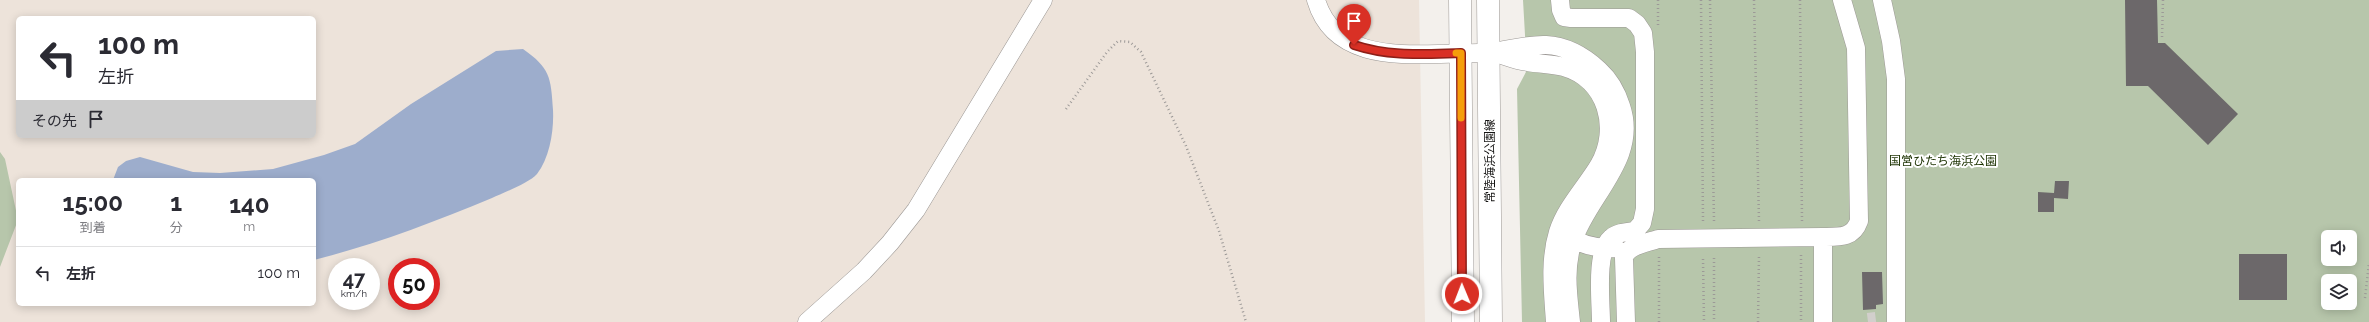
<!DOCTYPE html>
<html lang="ja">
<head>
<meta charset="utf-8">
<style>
  :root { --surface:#fff; --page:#f2f2f3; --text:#2b2b33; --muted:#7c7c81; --line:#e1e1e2 }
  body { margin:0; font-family:Raleway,"Noto Sans JP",sans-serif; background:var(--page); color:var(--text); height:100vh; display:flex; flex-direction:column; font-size:15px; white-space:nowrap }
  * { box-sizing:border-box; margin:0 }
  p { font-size:13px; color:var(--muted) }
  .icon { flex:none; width:22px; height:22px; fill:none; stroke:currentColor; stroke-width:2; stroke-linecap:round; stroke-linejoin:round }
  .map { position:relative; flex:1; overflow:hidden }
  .drawer { position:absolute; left:16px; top:178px; width:300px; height:128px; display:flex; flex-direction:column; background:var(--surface); border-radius:6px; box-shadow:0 2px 10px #0003 }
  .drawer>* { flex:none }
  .guide { position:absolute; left:16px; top:16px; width:300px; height:122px; border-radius:6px; box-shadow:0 2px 10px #0003; background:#fff; color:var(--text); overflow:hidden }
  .tools { position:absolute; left:2321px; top:230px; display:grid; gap:8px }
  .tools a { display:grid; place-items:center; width:36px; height:36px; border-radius:6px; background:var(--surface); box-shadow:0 2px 10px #0003; font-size:20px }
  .speed { position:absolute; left:328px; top:258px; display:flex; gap:8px; font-size:20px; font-weight:700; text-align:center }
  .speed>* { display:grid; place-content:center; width:52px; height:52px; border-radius:50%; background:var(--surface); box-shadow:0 2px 10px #0003; line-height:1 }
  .speed small { font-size:10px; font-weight:400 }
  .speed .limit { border:6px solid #d22; background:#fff; color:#111 }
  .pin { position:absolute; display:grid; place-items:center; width:34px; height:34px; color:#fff; margin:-41px -17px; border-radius:50% 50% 50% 0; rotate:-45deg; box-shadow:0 0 4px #0007 }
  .pin .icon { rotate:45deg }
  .me { position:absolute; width:44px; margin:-22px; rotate:359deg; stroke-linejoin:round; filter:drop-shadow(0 0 3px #0008) }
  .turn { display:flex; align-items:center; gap:14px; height:84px; padding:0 16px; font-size:18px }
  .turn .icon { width:52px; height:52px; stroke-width:2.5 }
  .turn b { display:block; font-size:28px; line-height:34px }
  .then { display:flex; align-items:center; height:38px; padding:0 16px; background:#0003; gap:8px; font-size:15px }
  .eta { display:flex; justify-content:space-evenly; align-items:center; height:68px; text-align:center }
  .eta b { font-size:24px; font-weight:700; line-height:28px }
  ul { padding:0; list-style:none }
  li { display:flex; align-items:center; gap:12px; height:52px; padding:0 16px; border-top:1px solid var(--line) }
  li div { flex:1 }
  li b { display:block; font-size:15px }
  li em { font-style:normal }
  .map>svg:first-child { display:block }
</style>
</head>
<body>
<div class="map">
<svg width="2369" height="322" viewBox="0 0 2369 322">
  <rect width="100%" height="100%" fill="#f3f0ec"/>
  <path fill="#ede3da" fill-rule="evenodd" d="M0,0H1419L1425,322H0ZM18,18H314V136H18ZM18,180H314V304H18ZM337,267H371V301H337ZM397,267H431V301H397Z"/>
  <path fill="#b7c6ab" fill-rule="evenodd" d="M1523,0H2369V322H1522L1517,89L1527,70ZM2328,237H2350V259H2328ZM2328,281H2350V303H2328Z
    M0,152L5,159L18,220L0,267Z"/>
  <path fill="#9dadcc" d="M523,49C550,68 551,77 553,110C554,130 550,157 537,174C529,183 503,193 492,198C434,222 374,245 314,260V180H113L118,167L126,161L140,157L193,172L220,173L273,169L324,155L355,144L411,104L496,51Z"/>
  <path fill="#6c686a" d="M2125,0H2157L2158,43H2165L2238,114L2208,145L2148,86H2126Z
    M2055,181H2069L2068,199L2054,198V212H2038V192L2054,193Z
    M2239,254H2287V300H2239Z
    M1862,272H1882L1883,304L1876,305V309L1863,310Z"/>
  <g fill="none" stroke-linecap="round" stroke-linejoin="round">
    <path stroke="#d2cfcc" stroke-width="18" stroke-dasharray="18 9" stroke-linecap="butt" d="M1868,322L1876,321"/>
    <defs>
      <path id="minor" d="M1316,0C1333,57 1393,55 1440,54C1457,53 1475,54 1492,52C1509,50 1529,44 1546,45C1566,46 1585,57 1599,70C1610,80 1617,93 1621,106C1639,159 1588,195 1573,241C1564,269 1568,294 1571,322
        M1560,0L1561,10L1564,17L1571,18H1629L1637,24L1643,33L1645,52V209L1642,223L1635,231C1627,232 1618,232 1611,238C1595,251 1601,302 1601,322
        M1882,0L1891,41L1896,79V322
        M1499,54C1508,57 1518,61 1528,62C1540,64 1552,64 1564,67C1607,79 1620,129 1599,165C1586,187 1566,207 1558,232C1549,261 1553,292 1555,322
        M1565,234C1580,245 1597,249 1616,248
        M807,322L864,271L890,243L916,210L1043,0
        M1626,322L1624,258C1627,245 1647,243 1658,239L1823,237
        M1823,322V237C1840,237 1853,238 1859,221L1856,48L1842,0"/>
      <path id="major" d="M1460,0L1463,322
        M1488,0L1491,322"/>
    </defs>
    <use href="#minor" stroke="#9c9895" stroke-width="19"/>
    <use href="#major" stroke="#9c9895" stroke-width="23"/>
    <path stroke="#9c9997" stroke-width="2.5" stroke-dasharray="1 3" stroke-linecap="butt" d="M1658,0V26
      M1701,0L1703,221
      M1710,0L1714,221
      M1754,0L1759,221
      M1800,0L1802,221
      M2162,37L2163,0
      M1066,109L1107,52L1118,41L1130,42L1141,52L1186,146L1219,231L1246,322
      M1801,255V322
      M1659,257V322
      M1714,258V322
      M1703,259L1704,322
      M2365,298L2369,263
      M1758,322L1759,255"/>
    <use href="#minor" stroke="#fff" stroke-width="18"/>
    <use href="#major" stroke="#fff" stroke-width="22"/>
  </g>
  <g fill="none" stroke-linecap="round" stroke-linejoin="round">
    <defs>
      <path id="route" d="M1354,45C1390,57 1423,54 1461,53L1462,294"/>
    </defs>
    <use href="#route" stroke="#8d1f18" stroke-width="10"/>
    <use href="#route" stroke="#d93025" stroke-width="7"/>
    <path stroke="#f59e0b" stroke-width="7" d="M1456,53H1461V118"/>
  </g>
  <g text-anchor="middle" stroke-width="4" stroke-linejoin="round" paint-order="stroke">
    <g font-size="12" fill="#161514" stroke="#fff">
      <text transform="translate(1490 161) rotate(-90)" y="4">常陸海浜公園線</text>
    </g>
    <g font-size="12" fill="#1b3100" stroke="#fff">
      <text x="1943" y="165">国営ひたち海浜公園</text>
    </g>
  </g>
</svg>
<div class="tools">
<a><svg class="icon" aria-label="sound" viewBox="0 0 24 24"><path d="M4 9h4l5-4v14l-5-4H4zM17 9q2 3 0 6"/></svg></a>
<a><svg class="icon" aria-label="layers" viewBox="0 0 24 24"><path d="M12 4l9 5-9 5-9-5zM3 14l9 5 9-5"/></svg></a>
</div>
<div class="speed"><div>47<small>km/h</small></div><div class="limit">50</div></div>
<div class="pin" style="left:1354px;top:45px;background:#d93025"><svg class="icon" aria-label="arrive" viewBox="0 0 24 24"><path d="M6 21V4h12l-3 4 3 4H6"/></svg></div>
<svg class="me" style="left:1462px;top:294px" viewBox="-20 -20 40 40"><circle r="17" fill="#d93025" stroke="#fff" stroke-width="3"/><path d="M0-11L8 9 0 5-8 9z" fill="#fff"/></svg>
<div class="guide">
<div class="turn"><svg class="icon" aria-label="left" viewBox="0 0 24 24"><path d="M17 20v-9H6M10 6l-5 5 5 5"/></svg><div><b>100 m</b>左折</div></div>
<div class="then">その先<svg class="icon" aria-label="arrive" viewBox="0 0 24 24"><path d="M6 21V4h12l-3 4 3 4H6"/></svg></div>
</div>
<section class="drawer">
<div class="eta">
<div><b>15:00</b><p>到着</p></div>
<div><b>1</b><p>分</p></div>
<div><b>140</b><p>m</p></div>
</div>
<ul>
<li><svg class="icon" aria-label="left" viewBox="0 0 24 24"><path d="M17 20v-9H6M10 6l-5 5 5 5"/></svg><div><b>左折</b></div><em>100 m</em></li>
</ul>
</section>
</div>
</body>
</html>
